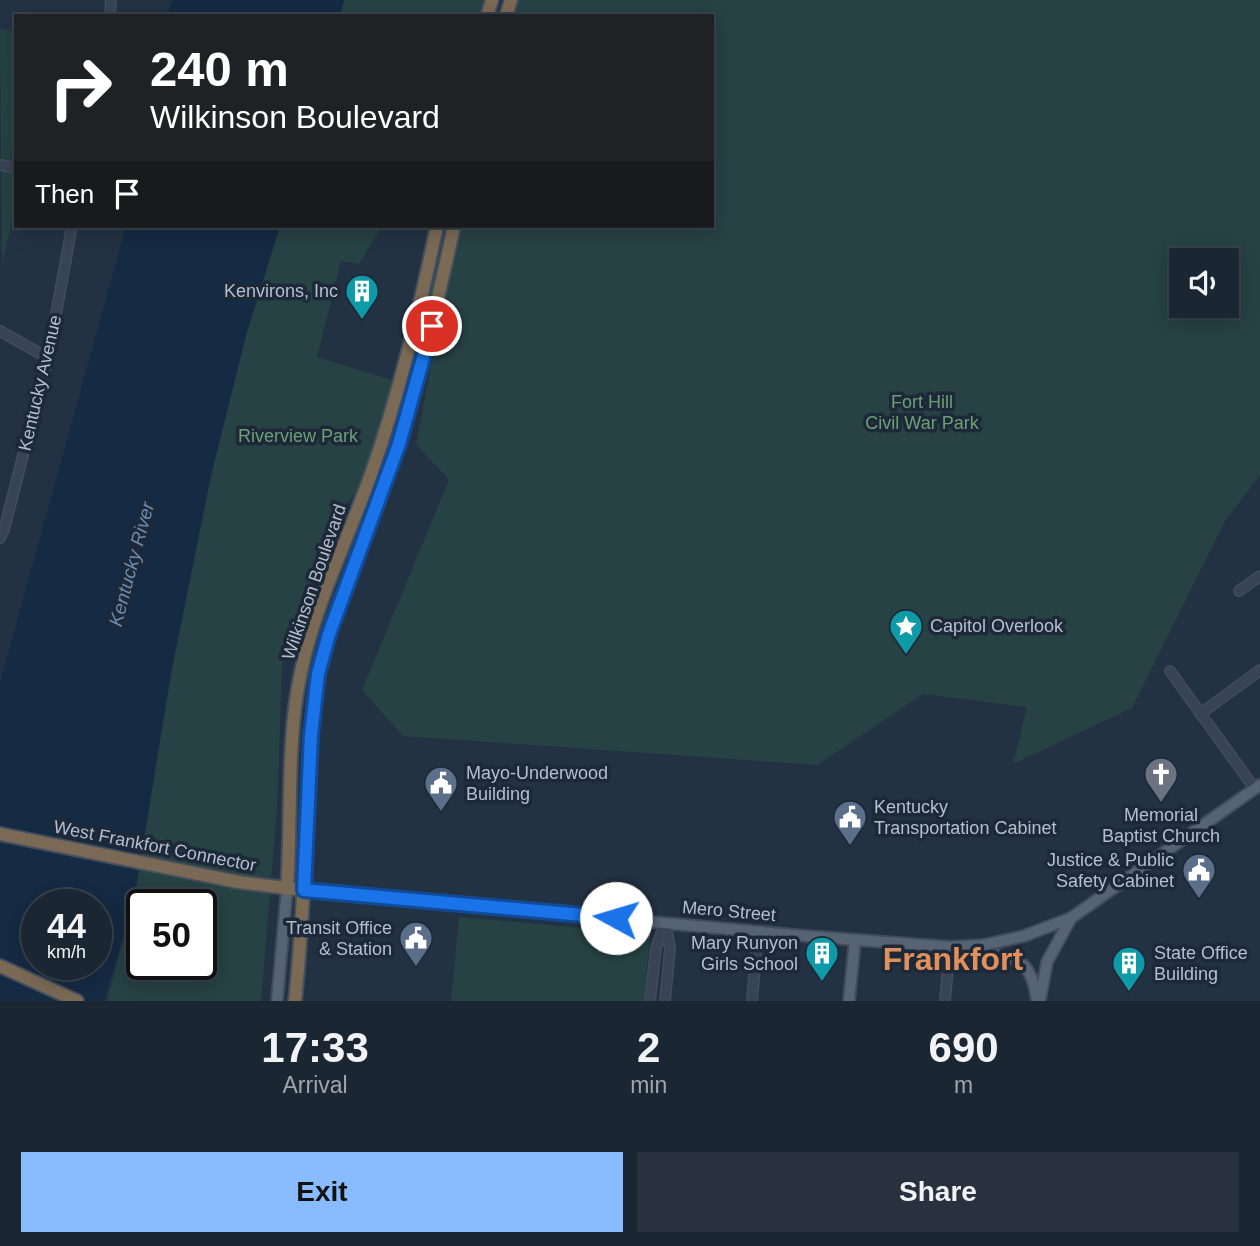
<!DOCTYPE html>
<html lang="en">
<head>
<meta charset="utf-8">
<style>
  :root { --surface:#1a2632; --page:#27323e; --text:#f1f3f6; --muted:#9fa5ac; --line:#38434d; --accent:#8bf }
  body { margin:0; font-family:Arial,sans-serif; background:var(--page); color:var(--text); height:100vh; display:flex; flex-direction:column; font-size:26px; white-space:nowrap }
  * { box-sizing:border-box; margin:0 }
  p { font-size:23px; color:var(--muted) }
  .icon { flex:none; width:38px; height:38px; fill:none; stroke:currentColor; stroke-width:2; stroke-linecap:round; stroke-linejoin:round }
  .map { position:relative; height:1001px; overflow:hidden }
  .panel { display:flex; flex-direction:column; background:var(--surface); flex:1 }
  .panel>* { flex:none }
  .hud { position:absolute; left:14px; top:14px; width:700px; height:214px; border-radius:0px; box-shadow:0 4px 18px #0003,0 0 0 2px var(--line); background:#202124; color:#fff; overflow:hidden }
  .tools { position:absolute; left:1169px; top:248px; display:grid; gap:14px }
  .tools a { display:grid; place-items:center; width:70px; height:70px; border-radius:0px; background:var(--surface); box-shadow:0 4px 18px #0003,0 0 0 2px var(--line); font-size:35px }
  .speed { position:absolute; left:21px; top:889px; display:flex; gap:14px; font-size:35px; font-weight:700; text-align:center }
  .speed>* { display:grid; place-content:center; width:91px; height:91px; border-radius:50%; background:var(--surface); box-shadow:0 4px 18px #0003,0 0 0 2px var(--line); line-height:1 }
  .speed small { font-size:18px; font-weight:400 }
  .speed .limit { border:4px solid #111; border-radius:10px; background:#fff; color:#111 }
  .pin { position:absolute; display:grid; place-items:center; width:60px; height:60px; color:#fff; margin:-30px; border:4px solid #fff; border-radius:50%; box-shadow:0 2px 7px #0007 }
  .me { position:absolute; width:77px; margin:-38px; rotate:276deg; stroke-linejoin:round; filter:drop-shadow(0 0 5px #0008) }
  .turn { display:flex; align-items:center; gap:24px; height:147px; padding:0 21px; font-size:32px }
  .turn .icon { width:91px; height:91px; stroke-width:2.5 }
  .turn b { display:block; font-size:49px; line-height:60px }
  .then { display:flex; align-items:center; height:66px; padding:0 21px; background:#0003; gap:14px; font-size:26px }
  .eta { display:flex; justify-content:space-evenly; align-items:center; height:119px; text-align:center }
  .eta b { font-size:42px; font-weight:800; line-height:49px }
  .primary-button { display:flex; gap:14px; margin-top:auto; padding:14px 21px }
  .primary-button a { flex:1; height:80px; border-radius:0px; background:var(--accent); color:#111; font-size:28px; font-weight:800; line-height:80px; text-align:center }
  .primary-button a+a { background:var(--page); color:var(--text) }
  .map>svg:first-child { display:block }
</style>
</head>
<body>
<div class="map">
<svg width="1260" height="1001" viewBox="0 0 1260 1001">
  <rect width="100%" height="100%" fill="#233243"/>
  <path fill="#264244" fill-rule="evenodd" d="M344,0H491L487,16H340Z
    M512,0H1260V475L1225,521L1132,708L1013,764L1027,707L923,694L817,765L403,736L362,690L449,480L416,444L458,226H712V16H507ZM1181,261H1227V306H1181Z
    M0,29L16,32V136H14L9,172L16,174V205L2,263Z
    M280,226H382L359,264L341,261L317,357L395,381L358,491L340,510L282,664L277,809L261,1001H107L134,900L171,673L211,475L246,335ZM142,905H201V964H142Z
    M459,917L650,934L644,1001H451Z"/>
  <path fill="#152a43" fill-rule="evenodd" d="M173,0H344L340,16H166Z
    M126,226H280L246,335L211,475L171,673L134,900L104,1001H0V683ZM37,905H96V964H37Z"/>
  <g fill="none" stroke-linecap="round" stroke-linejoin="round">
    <defs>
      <path id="minor" d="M110,16L111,0
        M0,165L16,168
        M0,331L48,358
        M0,538L4,530L48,358L72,226
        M1239,591L1260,576
        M1170,671L1255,789
        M1200,714L1260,670
        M650,1001L656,948L665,923
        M665,1001L670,948L666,925
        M752,1001L758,932
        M945,1001L950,947"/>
      <path id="major" d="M304,890L793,935L950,947L984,945L1024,936L1071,918L1260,785
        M966,951C1009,959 1030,949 1037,1001
        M1040,1000L1047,962L1071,918
        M277,1001L287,889
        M849,1001L855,940"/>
      <path id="highway" d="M487,16L492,0
        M506,16L511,0
        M0,834L238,882L294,889
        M287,889C292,819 286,740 301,672C315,605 347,541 370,477C399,395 419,311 437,226
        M0,966L77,1001
        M295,1001C302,934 305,867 308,800C310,757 310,714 319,673C332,609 363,549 384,487C414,401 435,315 454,226"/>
    </defs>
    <use href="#minor" stroke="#424d5c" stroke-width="12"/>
    <use href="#major" stroke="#424d5c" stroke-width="14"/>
    <use href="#highway" stroke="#434f5d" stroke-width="16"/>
    <use href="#minor" stroke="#384453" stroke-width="9"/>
    <use href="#major" stroke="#566373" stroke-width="10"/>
    <use href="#highway" stroke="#7a6954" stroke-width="12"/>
  </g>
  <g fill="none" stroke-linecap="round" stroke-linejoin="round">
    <defs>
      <path id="route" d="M432,326L399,444L329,634L318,674L311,735L304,890L616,918"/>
    </defs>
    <use href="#route" stroke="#114b97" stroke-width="18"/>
    <use href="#route" stroke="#1a73e8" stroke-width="12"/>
  </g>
  <defs>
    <symbol id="building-pin" viewBox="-11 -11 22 30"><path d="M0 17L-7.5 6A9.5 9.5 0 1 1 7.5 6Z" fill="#0f9aa8" stroke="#1d2938"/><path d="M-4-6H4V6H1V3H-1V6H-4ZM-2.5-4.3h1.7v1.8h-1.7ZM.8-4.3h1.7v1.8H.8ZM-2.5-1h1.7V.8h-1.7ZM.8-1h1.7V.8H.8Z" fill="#fff"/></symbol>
    <symbol id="sight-pin" viewBox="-11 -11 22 30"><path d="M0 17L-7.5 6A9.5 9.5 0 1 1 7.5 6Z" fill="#0f9aa8" stroke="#1d2938"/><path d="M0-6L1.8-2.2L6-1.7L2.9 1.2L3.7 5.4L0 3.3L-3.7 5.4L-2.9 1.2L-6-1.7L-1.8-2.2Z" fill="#fff"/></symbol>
    <symbol id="church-pin" viewBox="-11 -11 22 30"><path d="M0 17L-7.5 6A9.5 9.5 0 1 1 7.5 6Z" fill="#6b7280" stroke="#1d2938"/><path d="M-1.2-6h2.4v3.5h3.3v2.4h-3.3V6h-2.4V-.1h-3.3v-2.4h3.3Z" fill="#fff"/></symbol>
    <symbol id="civic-pin" viewBox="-11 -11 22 30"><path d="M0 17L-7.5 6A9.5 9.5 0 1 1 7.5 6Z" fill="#5c6f8a" stroke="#1d2938"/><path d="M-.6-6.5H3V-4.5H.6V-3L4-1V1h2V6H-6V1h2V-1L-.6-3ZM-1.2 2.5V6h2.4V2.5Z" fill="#fff"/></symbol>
  </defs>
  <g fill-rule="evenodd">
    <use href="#building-pin" x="343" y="272" width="38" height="52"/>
    <use href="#sight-pin" x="887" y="607" width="38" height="52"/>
    <use href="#church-pin" x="1142" y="755" width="38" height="52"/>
    <use href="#civic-pin" x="422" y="764" width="38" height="52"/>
    <use href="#civic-pin" x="831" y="798" width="38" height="52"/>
    <use href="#civic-pin" x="1180" y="851" width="38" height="52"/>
    <use href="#civic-pin" x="397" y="919" width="38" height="52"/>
    <use href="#building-pin" x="803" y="934" width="38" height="52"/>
    <use href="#building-pin" x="1110" y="944" width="38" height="52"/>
  </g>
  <g text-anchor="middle" stroke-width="7" stroke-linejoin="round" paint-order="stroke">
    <g font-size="18" fill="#b5bfcd" stroke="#1d2938" text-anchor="end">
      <text x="338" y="297">Kenvirons, Inc</text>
      <text x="930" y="632" text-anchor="start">Capitol Overlook</text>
      <text x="466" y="779" text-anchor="start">Mayo-Underwood<tspan x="466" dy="21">Building</tspan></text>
      <text x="874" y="813" text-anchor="start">Kentucky<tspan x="874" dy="21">Transportation Cabinet</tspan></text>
      <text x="1161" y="821" text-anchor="middle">Memorial<tspan x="1161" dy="21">Baptist Church</tspan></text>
      <text x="1174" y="866">Justice &amp; Public<tspan x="1174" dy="21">Safety Cabinet</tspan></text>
      <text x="392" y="934">Transit Office<tspan x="392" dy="21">&amp; Station</tspan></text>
      <text x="798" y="949">Mary Runyon<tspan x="798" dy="21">Girls School</tspan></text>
      <text x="1154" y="959" text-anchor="start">State Office<tspan x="1154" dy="21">Building</tspan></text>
    </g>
    <g font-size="18" fill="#b5bfcd" stroke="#1d2938">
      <text transform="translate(40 383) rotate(-77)" y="6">Kentucky Avenue</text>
      <text transform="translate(314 582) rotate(-71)" y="6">Wilkinson Boulevard</text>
      <text transform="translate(155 846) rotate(11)" y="6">West Frankfort Connector</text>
      <text transform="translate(729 911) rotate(5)" y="6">Mero Street</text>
    </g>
    <g font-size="18" fill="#6aa074" stroke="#1d2938">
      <text x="922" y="408">Fort Hill<tspan x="922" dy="21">Civil War Park</tspan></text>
      <text x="298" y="442">Riverview Park</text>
    </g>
    <g font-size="19" font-style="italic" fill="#6b8baf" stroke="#1d2938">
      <text transform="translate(131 564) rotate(-75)" y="7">Kentucky River</text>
    </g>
    <g font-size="32" font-weight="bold" fill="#e0905d" stroke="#1d2938">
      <text x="953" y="970">Frankfort</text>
    </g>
  </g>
</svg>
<div class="tools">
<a><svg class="icon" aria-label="sound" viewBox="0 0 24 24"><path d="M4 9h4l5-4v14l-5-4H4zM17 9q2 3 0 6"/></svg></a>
</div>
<div class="speed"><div>44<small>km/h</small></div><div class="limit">50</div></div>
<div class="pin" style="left:432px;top:326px;background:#d93025"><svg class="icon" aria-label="arrive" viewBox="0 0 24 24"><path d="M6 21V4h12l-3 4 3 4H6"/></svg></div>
<svg class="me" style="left:616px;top:918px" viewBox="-20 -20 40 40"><circle r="19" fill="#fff"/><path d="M0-13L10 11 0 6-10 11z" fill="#1a73e8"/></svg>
<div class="hud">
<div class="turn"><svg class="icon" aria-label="right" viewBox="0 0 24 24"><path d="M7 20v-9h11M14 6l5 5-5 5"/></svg><div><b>240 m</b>Wilkinson Boulevard</div></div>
<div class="then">Then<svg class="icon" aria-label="arrive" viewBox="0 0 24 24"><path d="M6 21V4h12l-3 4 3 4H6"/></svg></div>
</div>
</div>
<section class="panel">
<div class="eta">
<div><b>17:33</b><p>Arrival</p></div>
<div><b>2</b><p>min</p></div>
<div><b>690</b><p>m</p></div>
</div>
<div class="primary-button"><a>Exit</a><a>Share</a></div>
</section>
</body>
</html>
